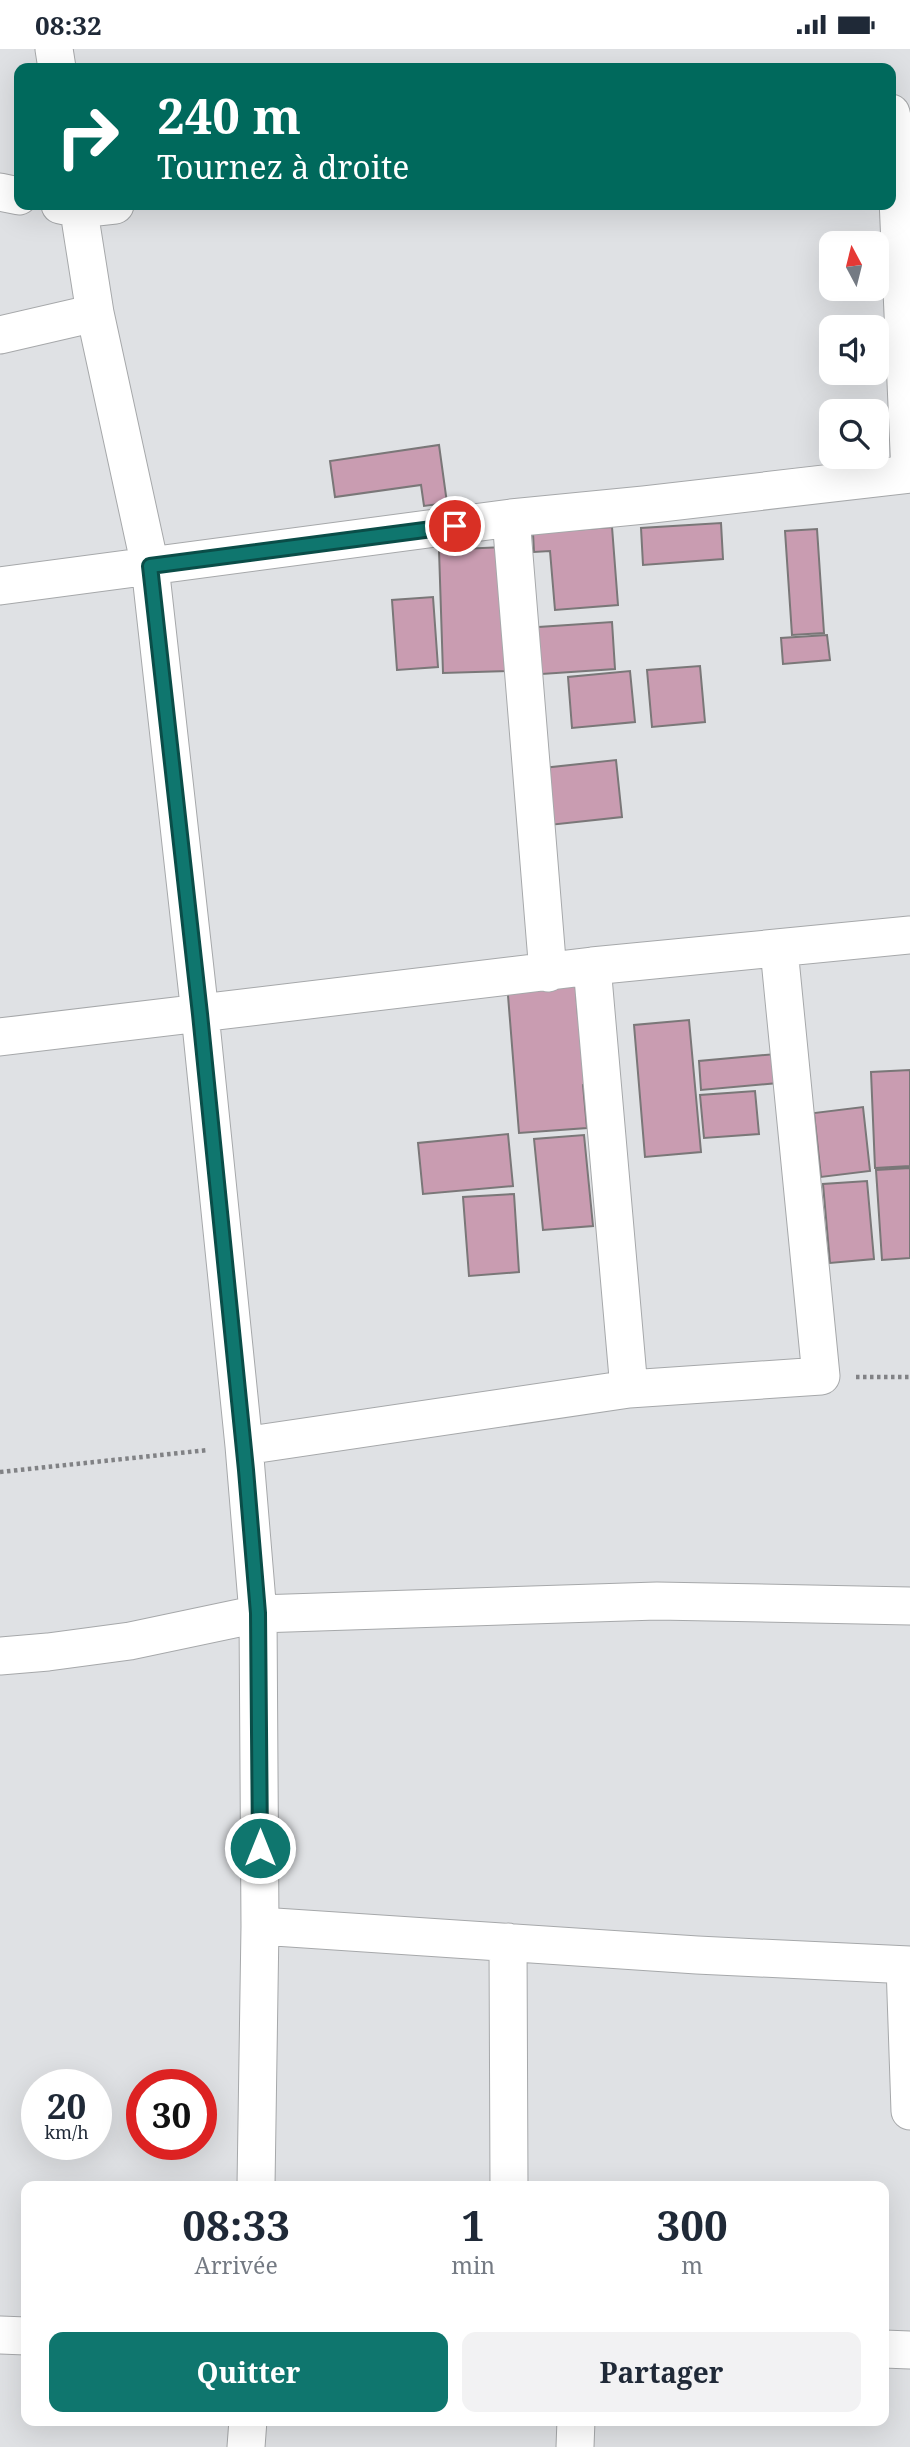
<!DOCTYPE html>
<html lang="fr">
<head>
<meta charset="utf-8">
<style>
  :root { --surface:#fff; --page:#f2f2f3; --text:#1f2937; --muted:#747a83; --accent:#0f766e }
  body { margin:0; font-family:"Noto Serif",serif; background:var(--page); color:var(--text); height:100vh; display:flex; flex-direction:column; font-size:26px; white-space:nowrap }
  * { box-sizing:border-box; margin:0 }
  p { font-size:23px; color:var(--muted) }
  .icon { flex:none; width:38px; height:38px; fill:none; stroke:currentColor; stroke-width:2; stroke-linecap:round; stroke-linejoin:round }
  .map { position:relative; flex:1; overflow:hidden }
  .drawer { position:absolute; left:21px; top:2132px; width:868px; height:245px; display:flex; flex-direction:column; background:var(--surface); border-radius:14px; box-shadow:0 7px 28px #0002 }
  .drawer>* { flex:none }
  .banner { position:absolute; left:14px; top:14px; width:882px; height:147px; border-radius:14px; box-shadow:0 7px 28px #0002; background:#00695c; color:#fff; overflow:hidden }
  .needle { width:46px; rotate:353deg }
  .tools { position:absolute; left:819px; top:182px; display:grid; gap:14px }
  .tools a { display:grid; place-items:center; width:70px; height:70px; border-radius:14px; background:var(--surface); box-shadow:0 7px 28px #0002; font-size:35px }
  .speed { position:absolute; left:21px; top:2020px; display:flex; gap:14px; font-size:35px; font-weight:700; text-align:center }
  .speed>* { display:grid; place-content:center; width:91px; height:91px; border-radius:50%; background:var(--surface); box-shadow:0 7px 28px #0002; line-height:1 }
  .speed small { font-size:18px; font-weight:400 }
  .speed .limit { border:10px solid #d22; background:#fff; color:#111 }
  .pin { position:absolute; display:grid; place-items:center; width:60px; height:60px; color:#fff; margin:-30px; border:4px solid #fff; border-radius:50%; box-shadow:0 2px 7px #0007 }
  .me { position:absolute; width:77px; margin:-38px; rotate:0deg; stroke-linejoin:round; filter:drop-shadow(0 0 5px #0008) }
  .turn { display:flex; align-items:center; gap:24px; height:147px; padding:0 28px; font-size:32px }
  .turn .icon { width:91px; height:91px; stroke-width:2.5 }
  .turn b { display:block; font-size:49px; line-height:60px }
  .eta { display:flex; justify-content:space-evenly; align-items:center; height:119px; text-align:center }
  .eta b { font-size:42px; font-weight:700; line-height:49px }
  .button { display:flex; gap:14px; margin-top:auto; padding:14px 28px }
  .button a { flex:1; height:80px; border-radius:14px; background:var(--accent); color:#fff; font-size:28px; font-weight:700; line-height:80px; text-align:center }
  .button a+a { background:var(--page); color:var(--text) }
  .status { display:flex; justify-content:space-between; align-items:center; height:49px; padding:0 35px; background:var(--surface); direction:ltr }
  .status svg { height:19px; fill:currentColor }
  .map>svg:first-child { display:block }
</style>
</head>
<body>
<div class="status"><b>08:32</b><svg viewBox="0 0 49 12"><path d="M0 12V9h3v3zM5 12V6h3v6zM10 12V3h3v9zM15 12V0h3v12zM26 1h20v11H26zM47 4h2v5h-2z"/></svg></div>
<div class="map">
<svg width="910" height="2398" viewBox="0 0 910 2398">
  <rect width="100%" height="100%" fill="#dfe1e4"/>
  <path fill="#c99cb1" stroke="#7a7778" stroke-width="2" d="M439,396L447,454L424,457L421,436L335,448L330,412Z
    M721,474L723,510L643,516L641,479Z
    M612,478L618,556L555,561L550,502L534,503L533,484Z
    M817,480L824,584L792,586L785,482Z
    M504,498L508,622L443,624L439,501Z
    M433,548L438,618L397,621L392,551Z
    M612,573L615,620L527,626L524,579Z
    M827,586L830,611L783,615L781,589Z
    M700,617L705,673L652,678L647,621Z
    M630,622L635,673L572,679L568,628Z
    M616,711L622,768L540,777L534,720Z
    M575,928L578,967L587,966L592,1034L583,1036L587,1079L519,1084L507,934Z
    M689,971L701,1103L645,1108L634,976Z
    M776,1005L778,1034L701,1041L699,1012Z
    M910,1021V1117L875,1119L871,1023Z
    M755,1042L759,1085L704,1089L700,1046Z
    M863,1058L870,1122L821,1128L814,1064Z
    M508,1085L513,1137L423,1145L418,1094Z
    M584,1086L593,1177L543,1181L534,1090Z
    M910,1119V1209L882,1211L876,1121Z
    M867,1132L874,1210L830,1214L823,1135Z
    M514,1145L519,1223L469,1227L463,1148Z"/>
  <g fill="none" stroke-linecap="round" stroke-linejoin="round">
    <defs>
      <path id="street" d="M54,0L57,19
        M891,64L895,81L910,425
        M0,143L19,147
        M60,156L79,160L115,156
        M78,156L95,264L150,517L200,965L244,1397L258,1565L260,1877L256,2137
        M0,286L95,264
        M511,469L548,924
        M0,537L511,469L644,456L910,425
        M592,917L629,1340
        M0,988L592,917L910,886
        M244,1397L629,1340L821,1327L779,900
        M0,1607L48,1603L130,1592L258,1565L657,1552L910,1557
        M260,1877L697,1906L910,1916
        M508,1893L509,2137
        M905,1916L910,2062
        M0,2286L26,2287
        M884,2300L910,2301
        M246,2398L248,2371
        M575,2398L576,2371"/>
    </defs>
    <use href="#street" stroke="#a6a8aa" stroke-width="39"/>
    <path stroke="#818285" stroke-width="4.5" stroke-dasharray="3.5 3.5" stroke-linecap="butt" d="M856,1328H910
      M0,1423L208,1401"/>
    <use href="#street" stroke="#fff" stroke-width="37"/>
  </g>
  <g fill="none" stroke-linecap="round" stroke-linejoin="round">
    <defs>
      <path id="route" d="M260,1799L258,1564L246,1421L200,965L150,517L455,477"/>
    </defs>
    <use href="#route" stroke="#0a4d48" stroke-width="18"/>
    <use href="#route" stroke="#0f766e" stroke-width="12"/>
  </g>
</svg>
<div class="tools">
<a><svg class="needle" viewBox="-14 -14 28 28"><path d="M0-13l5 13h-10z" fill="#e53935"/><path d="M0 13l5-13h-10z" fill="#747a83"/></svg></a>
<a><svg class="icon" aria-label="sound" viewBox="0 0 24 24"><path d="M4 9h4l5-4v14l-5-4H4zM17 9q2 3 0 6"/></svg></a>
<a><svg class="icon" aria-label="search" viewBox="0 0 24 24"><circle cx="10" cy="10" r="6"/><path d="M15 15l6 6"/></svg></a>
</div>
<div class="speed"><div>20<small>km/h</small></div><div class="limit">30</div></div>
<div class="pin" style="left:455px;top:477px;background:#d93025"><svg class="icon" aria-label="arrive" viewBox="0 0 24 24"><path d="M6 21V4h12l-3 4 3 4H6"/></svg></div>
<svg class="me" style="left:260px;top:1799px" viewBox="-20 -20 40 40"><circle r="17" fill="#0f766e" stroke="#fff" stroke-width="3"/><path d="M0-11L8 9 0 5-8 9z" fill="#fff"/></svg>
<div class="banner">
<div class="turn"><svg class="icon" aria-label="right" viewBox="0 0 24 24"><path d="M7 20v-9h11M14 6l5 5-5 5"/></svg><div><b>240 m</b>Tournez à droite</div></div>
</div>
<section class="drawer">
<div class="eta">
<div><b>08:33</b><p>Arrivée</p></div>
<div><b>1</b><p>min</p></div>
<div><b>300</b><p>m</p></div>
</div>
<div class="button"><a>Quitter</a><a>Partager</a></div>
</section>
</div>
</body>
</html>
